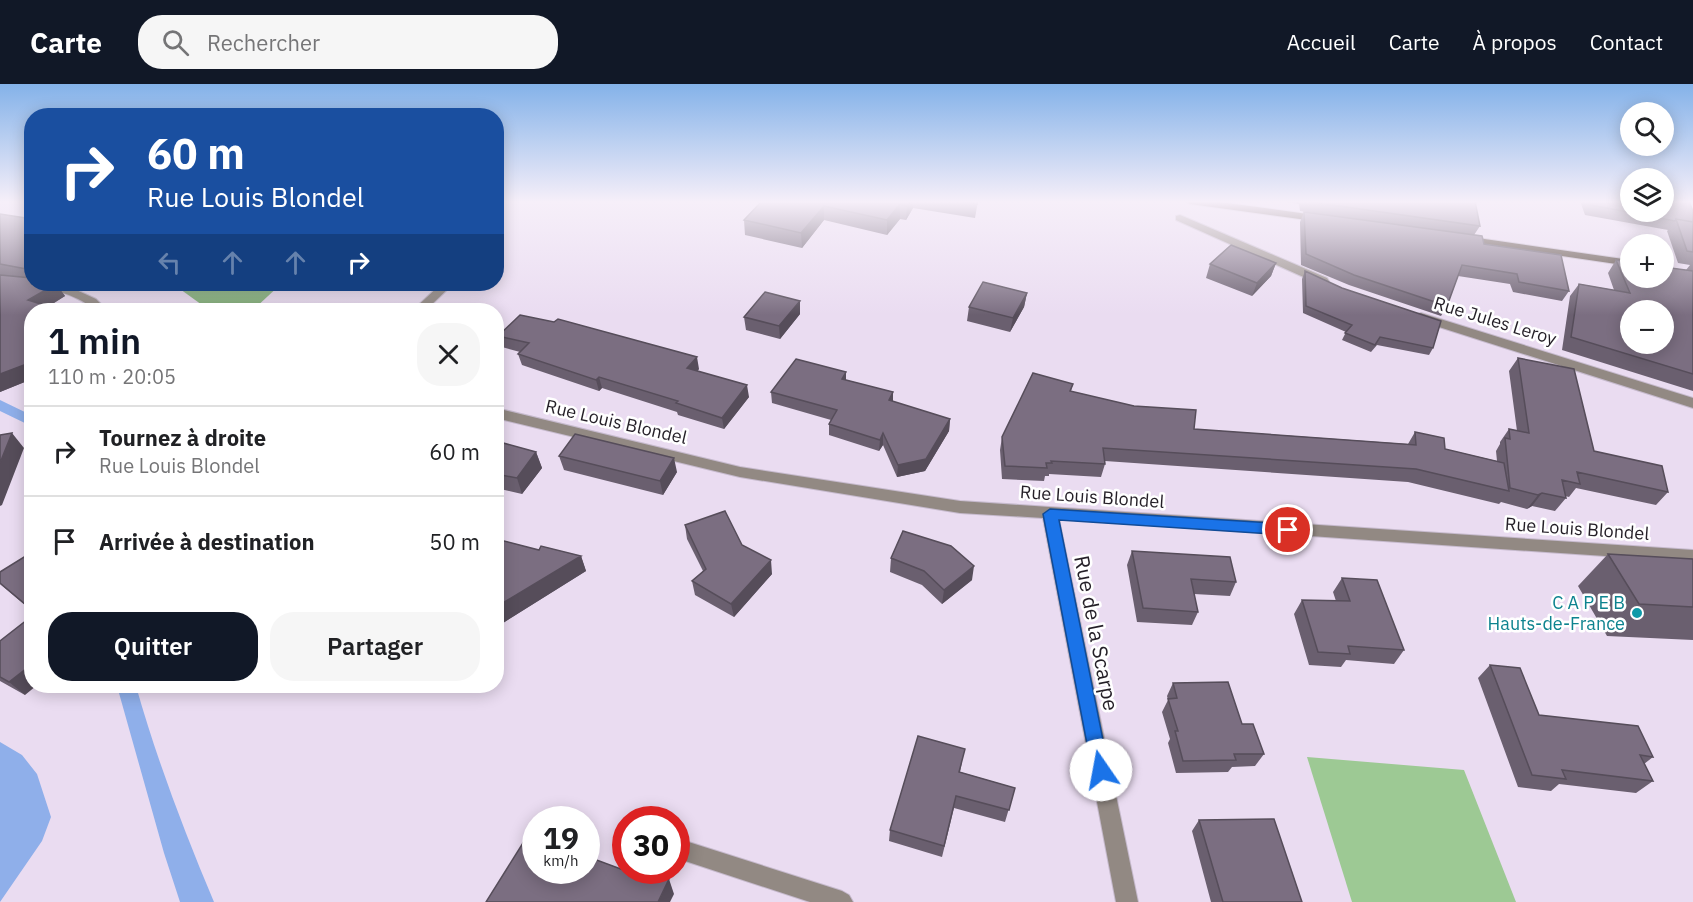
<!DOCTYPE html>
<html lang="fr">
<head>
<meta charset="utf-8">
<style>
  :root { --surface:#fff; --page:#f6f6f6; --text:#202124; --muted:#757577; --line:#e0e0e0; --accent:#111827 }
  body { margin:0; font-family:"IBM Plex Sans",sans-serif; background:var(--page); color:var(--text); height:100vh; display:flex; flex-direction:column; font-size:22px; white-space:nowrap }
  * { box-sizing:border-box; margin:0 }
  p { font-size:20px; color:var(--muted) }
  .icon { flex:none; width:33px; height:33px; fill:none; stroke:currentColor; stroke-width:2; stroke-linecap:round; stroke-linejoin:round }
  .map { position:relative; flex:1; overflow:hidden }
  .sheet { position:absolute; left:24px; top:219px; width:480px; height:390px; display:flex; flex-direction:column; background:var(--surface); border-radius:24px; box-shadow:0 3px 15px #0003 }
  .sheet>* { flex:none }
  .top-card { position:absolute; left:24px; top:24px; width:480px; height:183px; border-radius:24px; box-shadow:0 3px 15px #0003; background:#1a4fa0; color:#fff; overflow:hidden }
  .buttons { position:absolute; left:1620px; top:18px; display:grid; gap:12px }
  .buttons a { display:grid; place-items:center; width:54px; height:54px; border-radius:50%; background:var(--surface); box-shadow:0 3px 15px #0003; font-size:30px }
  .speed { position:absolute; left:522px; top:722px; display:flex; gap:12px; font-size:30px; font-weight:700; text-align:center }
  .speed>* { display:grid; place-content:center; width:78px; height:78px; border-radius:50%; background:var(--surface); box-shadow:0 3px 15px #0003; line-height:1 }
  .speed small { font-size:15px; font-weight:400 }
  .speed .limit { border:9px solid #d22; background:#fff; color:#111 }
  .pin { position:absolute; display:grid; place-items:center; width:51px; height:51px; color:#fff; margin:-26px; border:3px solid #fff; border-radius:50%; box-shadow:0 2px 6px #0007 }
  .me { position:absolute; width:66px; margin:-33px; rotate:348deg; stroke-linejoin:round; filter:drop-shadow(0 0 4px #0008) }
  .turn { display:flex; align-items:center; gap:21px; height:126px; padding:0 24px; font-size:27px }
  .turn .icon { width:78px; height:78px; stroke-width:2.5 }
  .turn b { display:block; font-size:42px; line-height:51px }
  .lanes { display:flex; align-items:center; height:57px; padding:0 24px; background:#0003; justify-content:center; gap:30px; direction:ltr }
  .lanes .off { opacity:.35 }
  .round { display:grid; place-items:center; flex:none; width:63px; height:63px; border-radius:24px; background:var(--page) }
  .headline { display:flex; align-items:center; justify-content:space-between; height:102px; padding:0 24px }
  h1 { font-size:36px; font-weight:600; line-height:45px; color:var(--accent) }
  .button { display:flex; gap:12px; margin-top:auto; padding:12px 24px }
  .button a { flex:1; height:69px; border-radius:24px; background:var(--accent); color:#fff; font-size:24px; font-weight:600; line-height:69px; text-align:center }
  .button a+a { background:var(--page); color:var(--text) }
  ul { padding:0; list-style:none }
  li { display:flex; align-items:center; gap:18px; height:90px; padding:0 24px; border-top:2px solid var(--line) }
  li div { flex:1 }
  li b { display:block; font-size:22px }
  li em { font-style:normal }
  header { display:flex; align-items:center; gap:36px; box-sizing:border-box; height:84px; padding:0 30px; background:var(--accent); color:#fff }
  header strong { font-size:28px }
  nav { display:flex; gap:33px; margin-inline-start:auto; font-size:21px }
  .search { width:420px; height:54px; background:var(--page); display:flex; align-items:center; gap:15px; box-sizing:border-box; padding:0 21px; border-radius:24px; color:var(--muted); font-size:22px }
  .map>svg:first-child { display:block }
</style>
</head>
<body>
<header>
<strong>Carte</strong>
<div class="search"><svg class="icon" aria-label="search" viewBox="0 0 24 24"><circle cx="10" cy="10" r="6"/><path d="M15 15l6 6"/></svg>Rechercher</div>
<nav><a>Accueil</a><a>Carte</a><a>À propos</a><a>Contact</a></nav>
</header>
<div class="map">
<svg width="1693" height="818" viewBox="0 0 1693 818">
  <rect width="100%" height="100%" fill="#eadcf1"/>
  <path fill="#9dc994" d="M1307,673L1464,686L1516,818H1352Z"/>
  <path fill="#81af77" d="M173,200H281L253,226H209Z"/>
  <path fill="#8fafea" d="M0,316L31,331V342L0,327Z
    M117,602H136C157,676 184,747 214,818H180L164,769Z
    M0,658L22,671L37,690L51,733L42,757L0,818Z"/>
  <g fill="none" stroke-linecap="round" stroke-linejoin="round">
    <defs>
      <path id="minor" d="M1180,131L1327,194L1329,197L1327,200H1319L1176,136V132Z
        M0,193L72,204L96,215L107,226C94,227 90,221 78,215C55,203 26,203 0,201Z
        M441,200H453L426,226H413Z
        M1421,229L1693,314V324L1417,236L1415,233L1417,230Z
        M496,324L740,383L960,417L1693,466V478L1059,435L1138,818H1116L1043,434L960,429L740,393L496,334Z
        M676,754L842,807L849,811L853,818H810L676,774Z"/>
      <path id="major" d="M1185,117H1213L1322,132L1327,135L1322,138L1190,120Z
        M1464,152L1630,176V182L1460,157L1458,155Z"/>
    </defs>
    <use href="#minor" stroke="#c6bacd" stroke-width="2"/>
    <use href="#major" stroke="#c6bacd" stroke-width="2"/>
    <use href="#minor" fill="#928983" fill-rule="evenodd"/>
    <use href="#major" fill="#514237" fill-rule="evenodd"/>
  </g>
  <path fill="#6a5f6f" d="M762,117H978L975,134L913,124L906,136L900,135L887,151L824,136L802,164L745,151L744,136Z
    M1287,117H1475L1480,142L1474,151L1484,160L1569,207L1562,217L1513,208L1510,200L1458,192L1447,222L1441,232L1349,201L1301,181L1300,138L1304,128L1339,133L1300,127L1299,120L1287,118Z
    M1580,117H1630L1693,127V307L1562,266L1570,212L1579,200L1614,206L1608,189L1616,176L1686,186L1690,181L1678,179L1667,147L1668,146L1585,131Z
    M0,130L32,135V200H86L78,204L57,201L65,212L48,223L32,226V295L0,308Z
    M1276,179L1271,192L1252,212L1206,194L1210,180Z
    M1305,187L1433,264L1429,271L1377,261L1371,268L1342,256L1346,248L1303,229L1302,195Z
    M1027,209L1024,223L1010,248L967,237L969,223Z
    M800,230L780,255L746,246L744,233Z
    M498,252L699,285L697,287L749,313L724,345L678,331L677,328L602,304L599,307L522,281L518,270L520,268L502,263Z
    M1518,274L1594,367L1668,408L1656,421L1576,404L1569,413L1565,412L1566,414L1555,427L1532,422L1527,425L1501,418L1499,420L1408,398L1105,377V380L1101,393L1049,390V392H1045L1044,397L1002,395L1000,366L1002,353L1073,300L1071,307L1194,345L1408,360L1415,348L1445,365L1497,377L1496,367L1500,360V358L1509,345L1517,347L1509,287Z
    M846,296L893,308V318L950,335L949,347L925,387L897,393L883,361L879,367L829,351V340L831,336L772,319L771,308Z
    M496,357L536,368L542,384L522,410L496,404Z
    M559,372L677,388L663,411L564,386Z
    M685,441L742,461L772,490L734,533L695,511L692,497L703,487L687,455Z
    M496,455L539,466L581,472L586,487L503,539L496,537Z
    M1132,467L1236,498L1230,512L1194,510L1198,528L1192,541L1137,538L1127,481Z
    M32,468V527L0,500V488Z
    M1608,470L1693,475V556L1607,552L1578,502Z
    M891,474L972,496L942,520L922,501L890,488Z
    M1342,494L1404,566L1394,580L1346,576L1341,583L1309,581L1294,530L1302,516L1336,517L1333,508Z
    M0,557L25,611L0,597Z
    M1490,581L1539,631L1653,673L1644,680L1653,697L1636,709L1559,700L1551,707L1518,703L1478,594Z
    M1173,599L1242,640L1264,670L1255,682L1232,683L1228,688L1176,689L1168,659L1170,655L1162,628L1168,616L1167,612Z
    M962,678L960,688L1015,704L1005,738L954,724L942,773L889,757L890,746Z
    M1199,736L1302,818H1211L1192,747Z"/>
  <path fill="#564d5a" d="M910,117H913V124L906,136L907,122Z
    M900,120V135L887,151V136Z
    M824,122V136L802,164L801,149Z
    M1276,179L1271,192L1252,212L1257,199Z
    M56,200L65,212L42,226L28,216Z
    M75,200H86L78,204Z
    M1027,209L1024,223L1010,248L1013,234Z
    M800,217V230L780,255L779,242Z
    M697,273L699,285L689,296L687,284Z
    M32,278V295L0,308V290Z
    M846,288V300L842,295Z
    M599,293L602,304L599,307L596,296Z
    M747,301L749,313L724,345L722,334Z
    M893,308V320L889,316Z
    M950,335L949,347L925,387L897,393L898,381Z
    M12,349L24,364L2,421L0,422V379Z
    M883,349V361L879,367L880,356Z
    M536,368L542,384L522,410L517,394Z
    M674,374L677,388L663,411L660,397Z
    M1542,409L1532,422L1527,425L1538,411Z
    M581,472L586,487L503,539L496,526V523Z
    M771,476L772,490L734,533L731,520Z
    M974,482L972,496L942,520L944,506Z
    M32,516V526L25,520Z
    M32,580V602H36L25,611L9,598Z
    M669,795L674,810L670,818H658Z"/>
  <path fill="#7b6e81" stroke="#564d5a" stroke-width="1.5" fill-rule="evenodd" d="M762,117H910L907,122L900,120L887,136L824,122L801,149L744,136Z
    M960,117H977V120Z
    M1304,117H1475L1480,142Z
    M1589,117H1630V128H1664V117H1689L1693,127V138L1676,135L1675,137L1591,121Z
    M1304,128L1482,152L1484,160L1561,171L1569,207L1519,198L1517,190L1462,181L1447,222L1354,191L1306,170Z
    M0,130L32,135V186L0,180Z
    M1676,135L1693,138V168L1687,167Z
    M1231,161L1276,179L1257,199L1210,180Z
    M1616,176L1630,178V194H1664V183L1693,187V290L1571,253L1579,200L1630,209ZM1630,226H1664V260H1630Z
    M1305,187L1342,204L1441,237L1433,264L1380,253L1375,261L1345,249L1352,241L1306,222Z
    M0,191L32,194V200H56L28,216L60,226H32V278L0,290Z
    M983,198L1027,209L1013,234L969,223Z
    M765,208L800,217L779,242L744,233Z
    M520,231L554,238L558,235L697,273L687,284L747,301L722,334L676,319L678,317L599,293L596,296L518,270L529,259L498,252Z
    M1518,274L1574,285L1594,367L1662,382L1668,408L1577,388L1580,400L1562,396L1566,414L1542,409L1538,411L1510,404L1505,354L1510,355L1509,345L1529,349Z
    M796,275L846,288L842,295L893,308L889,316L950,335L926,375L898,381L883,349L880,356L829,340L837,326L771,308Z
    M1033,289L1073,300L1070,307L1134,322L1196,326L1194,345L1416,361L1415,348L1444,354L1445,365L1504,379L1509,407L1416,385L1103,364L1105,380L1051,377L1052,379H1046L1047,384L1005,382L1002,353Z
    M12,349L0,379V351Z
    M575,350L674,374L660,397L559,372Z
    M496,357L536,368L517,394L496,390Z
    M725,427L742,461L771,476L731,520L692,497L706,485L685,441Z
    M903,447L951,462L974,482L944,506L924,487L891,474Z
    M496,455L539,466L541,462L581,472L496,523Z
    M1132,467L1230,473L1236,498L1191,495L1198,528L1143,524Z
    M32,468V516L25,520L0,499V488Z
    M1608,470L1693,475V523L1639,520Z
    M1342,494L1377,496L1404,566L1348,562L1350,570L1318,568L1302,516L1350,517Z
    M32,532V580L9,598L0,593V557Z
    M1490,581L1520,584L1539,631L1638,642L1653,673L1640,671L1653,697L1562,686L1566,695L1532,691Z
    M1228,598L1242,640H1253L1264,670H1234L1236,676L1183,677L1175,647H1178L1168,615L1177,614L1173,599Z
    M918,652L965,665L959,688L1015,704L1009,726L956,712L944,762L890,746Z
    M1274,735L1302,818H1223L1199,736Z
    M528,751L536,754V786H586V772L637,791L640,786H647L669,795L658,818H486Z"/>
  <linearGradient id="sky" x2="0" y2="1"><stop stop-color="#84b2e9"/><stop offset="0.51" stop-color="#f6eff9"/><stop offset="1" stop-color="#f6eff9" stop-opacity="0"/></linearGradient>
  <rect width="1693" height="231" fill="url(#sky)"/>
  <path fill="#1a73e8" stroke="#114b97" stroke-width="1.5" d="M1050,425L1288,440L1296,446L1288,451L1059,436L1109,686L1107,692L1101,695L1094,692L1092,686L1043,430Z"/>
  <circle fill="#0f9aa8" stroke="#fff" stroke-width="2" cx="1637" cy="529" r="6"/>
  <g text-anchor="middle" stroke-width="5" stroke-linejoin="round" paint-order="stroke">
    <g font-size="18" fill="#241f27" stroke="#fff">
      <text transform="translate(1495 237) rotate(17)" y="6">Rue Jules Leroy</text>
      <text transform="translate(616 338) rotate(13)" y="6">Rue Louis Blondel</text>
      <text transform="translate(1092 413) rotate(4)" y="6">Rue Louis Blondel</text>
      <text transform="translate(1577 445) rotate(4)" y="6">Rue Louis Blondel</text>
    </g>
    <g font-size="18" fill="#0d838f" stroke="#fff" text-anchor="end">
      <text x="1625" y="525">C A P E B<tspan x="1625" dy="21">Hauts-de-France</tspan></text>
    </g>
    <g font-size="21" fill="#241f27" stroke="#fff">
      <text transform="translate(1096 549) rotate(79)" y="7">Rue de la Scarpe</text>
    </g>
  </g>
</svg>
<div class="buttons">
<a><svg class="icon" aria-label="search" viewBox="0 0 24 24"><circle cx="10" cy="10" r="6"/><path d="M15 15l6 6"/></svg></a>
<a><svg class="icon" aria-label="layers" viewBox="0 0 24 24"><path d="M12 4l9 5-9 5-9-5zM3 14l9 5 9-5"/></svg></a>
<a>+</a>
<a>−</a>
</div>
<div class="speed"><div>19<small>km/h</small></div><div class="limit">30</div></div>
<div class="pin" style="left:1288px;top:446px;background:#d93025"><svg class="icon" aria-label="arrive" viewBox="0 0 24 24"><path d="M6 21V4h12l-3 4 3 4H6"/></svg></div>
<svg class="me" style="left:1101px;top:686px" viewBox="-20 -20 40 40"><circle r="19" fill="#fff"/><path d="M0-13L10 11 0 6-10 11z" fill="#1a73e8"/></svg>
<div class="top-card">
<div class="turn"><svg class="icon" aria-label="right" viewBox="0 0 24 24"><path d="M7 20v-9h11M14 6l5 5-5 5"/></svg><div><b>60 m</b>Rue Louis Blondel</div></div>
<div class="lanes"><svg class="icon off" aria-label="left" viewBox="0 0 24 24"><path d="M17 20v-9H6M10 6l-5 5 5 5"/></svg><svg class="icon off" aria-label="ahead" viewBox="0 0 24 24"><path d="M12 20V5M6 11l6-6 6 6"/></svg><svg class="icon off" aria-label="ahead" viewBox="0 0 24 24"><path d="M12 20V5M6 11l6-6 6 6"/></svg><svg class="icon" aria-label="right" viewBox="0 0 24 24"><path d="M7 20v-9h11M14 6l5 5-5 5"/></svg></div>
</div>
<section class="sheet">
<div class="headline"><div><h1>1 min</h1><p>110 m · 20:05</p></div><a class="round"><svg class="icon" aria-label="close" viewBox="0 0 24 24"><path d="M6 6l12 12M18 6L6 18"/></svg></a></div>
<ul>
<li><svg class="icon" aria-label="right" viewBox="0 0 24 24"><path d="M7 20v-9h11M14 6l5 5-5 5"/></svg><div><b>Tournez à droite</b><p>Rue Louis Blondel</p></div><em>60 m</em></li>
<li><svg class="icon" aria-label="arrive" viewBox="0 0 24 24"><path d="M6 21V4h12l-3 4 3 4H6"/></svg><div><b>Arrivée à destination</b></div><em>50 m</em></li>
</ul>
<div class="button"><a>Quitter</a><a>Partager</a></div>
</section>
</div>
</body>
</html>
